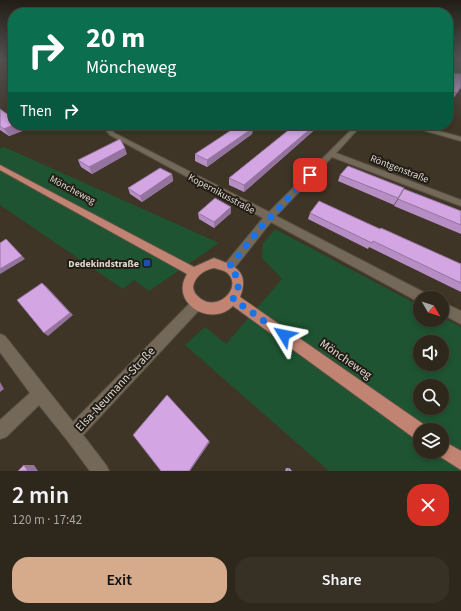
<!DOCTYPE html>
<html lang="en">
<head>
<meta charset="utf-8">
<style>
  :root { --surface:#2e281c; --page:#363025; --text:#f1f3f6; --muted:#a7a6a3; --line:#49443b; --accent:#d6ab8b }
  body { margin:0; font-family:"Source Sans 3",sans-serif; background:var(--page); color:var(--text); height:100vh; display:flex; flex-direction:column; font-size:15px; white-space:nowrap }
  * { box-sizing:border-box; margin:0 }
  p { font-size:13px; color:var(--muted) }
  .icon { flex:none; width:22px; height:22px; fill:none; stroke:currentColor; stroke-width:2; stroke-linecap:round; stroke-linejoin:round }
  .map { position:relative; height:471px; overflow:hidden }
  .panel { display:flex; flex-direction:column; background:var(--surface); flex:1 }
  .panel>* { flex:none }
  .top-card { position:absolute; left:8px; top:8px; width:445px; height:122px; border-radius:16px; box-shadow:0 2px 6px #0003,0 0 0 1px var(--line); background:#0b6e4f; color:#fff; overflow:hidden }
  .needle { width:26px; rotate:129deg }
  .buttons { position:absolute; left:413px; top:291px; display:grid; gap:8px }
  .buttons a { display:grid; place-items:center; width:36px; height:36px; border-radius:50%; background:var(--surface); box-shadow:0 2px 6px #0003,0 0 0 1px var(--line); font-size:20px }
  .pin { position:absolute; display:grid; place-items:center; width:34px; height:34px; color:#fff; margin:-17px; border-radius:8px; box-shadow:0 2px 6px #0006 }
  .me { position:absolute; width:44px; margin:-22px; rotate:305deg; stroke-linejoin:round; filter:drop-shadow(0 0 3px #0008) }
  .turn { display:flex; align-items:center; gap:14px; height:84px; padding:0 12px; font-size:18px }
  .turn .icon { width:52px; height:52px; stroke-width:2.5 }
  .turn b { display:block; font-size:28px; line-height:34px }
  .then { display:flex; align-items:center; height:38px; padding:0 12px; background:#0003; gap:8px; font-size:15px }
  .round { display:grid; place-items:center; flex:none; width:42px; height:42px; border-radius:16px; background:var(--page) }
  .overview { display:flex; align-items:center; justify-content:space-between; height:68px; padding:0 12px }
  h1 { font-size:24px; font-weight:600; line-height:30px }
  .action { display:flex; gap:8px; margin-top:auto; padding:8px 12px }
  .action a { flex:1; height:46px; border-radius:16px; background:var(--accent); color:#111; font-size:16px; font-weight:600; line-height:46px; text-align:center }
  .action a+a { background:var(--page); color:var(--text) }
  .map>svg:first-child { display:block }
</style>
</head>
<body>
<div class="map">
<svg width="461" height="471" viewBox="0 0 461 471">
  <rect width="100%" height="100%" fill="#3e3526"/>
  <path fill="#1e5431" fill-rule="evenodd" d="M448,58H461V81L448,78Z
    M4,147L219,243L149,291L134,280L123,289L0,205V148Z
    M275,229L420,306V320H442V317L461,327V471H329L185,345L205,327L226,344L282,279L262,258L263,243ZM420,342H442V364H420ZM420,386H442V408H420ZM420,430H442V452H420Z"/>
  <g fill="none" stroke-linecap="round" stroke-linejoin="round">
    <defs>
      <path id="minor" d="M109,125H116L112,129L114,133L269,212L353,128H357V130L336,153L461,200V206L332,157L276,216L427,294L429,298H420V302H419L271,222L233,270L229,272L225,270L224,267L225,264L263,218L110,135L105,129Z
        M405,125H416L461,137V141Z
        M197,298L201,300L203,304L201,308L83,435L106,465L109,471H90L67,440L39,405L6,437L0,439V420L30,393L0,352V334L5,336L73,422L193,300Z
        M442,302L461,311V324L442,314Z"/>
      <path id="major" d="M0,165L194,267L214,258C235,266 250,271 240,297L426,426L427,430H420V440L414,438L233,306C211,328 169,303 187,274L0,170ZM214,268C218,269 223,270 226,272C244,285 220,312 201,299C196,295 194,293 193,287C195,276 204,270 214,268Z
        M442,440L461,451V470L436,454L435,452H442Z"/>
    </defs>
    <use href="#minor" stroke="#595144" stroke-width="2"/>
    <use href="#major" stroke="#595144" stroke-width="2"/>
    <use href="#minor" fill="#746959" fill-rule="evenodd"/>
    <use href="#major" fill="#c18472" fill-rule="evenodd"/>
  </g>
  <path fill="#b68ec3" d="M448,72L461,87L453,99L448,98Z
    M0,109L25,130L9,136L0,130Z
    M287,125H320L244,192L229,185V178L292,127Z
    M253,128L252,134L207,167L195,161V154Z
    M127,154L92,174L81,167L78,160Z
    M172,174L173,181L142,202L130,194L128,188Z
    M340,175L404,188L394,205L338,181Z
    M404,189L461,211V234L394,206Z
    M198,213H231L214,228L199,219Z
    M310,213L380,229L461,264V292L369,247L368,249L308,219Z
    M286,468H289L292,471H285Z"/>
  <path fill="#94749f" d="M13,125H22L25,130L9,136L4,129Z
    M315,125H320L244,192V185Z
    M253,128L252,134L207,167V160Z
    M125,148L127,154L92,174L89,167Z
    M172,174L173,181L142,202L140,196Z
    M231,207V213L214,228V222Z
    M6,239L25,259L0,274V269Z
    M45,285L73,315L48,336L44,333Z
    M0,382L4,389L0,392Z
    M167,395L210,442L190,471H189Z
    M24,465H34L38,471H28Z"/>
  <path fill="#d4a5e3" stroke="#94749f" d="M448,72L461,74V87L457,93L448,91Z
    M0,109L13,118V125L4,129L0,126Z
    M239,125H251L253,128L207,160L195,154Z
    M295,125H315L244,185L229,178Z
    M120,139L125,148L89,167L78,160Z
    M348,166L404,188L398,198L340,175Z
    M160,168L172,174L140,196L128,188Z
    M404,189L461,211V225L398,199Z
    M215,198L231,207L214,222L198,213Z
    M319,201L380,229L381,228L461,264V283L373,241L372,243L310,213Z
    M6,239L22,256L0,269V243Z
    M42,283L70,313L44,333L17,300Z
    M167,395L209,441L189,471H161L133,435Z
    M24,465L28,471H18Z
    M289,468L292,471H288Z"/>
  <linearGradient id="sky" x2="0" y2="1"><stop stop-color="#221d15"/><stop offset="0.47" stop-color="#525152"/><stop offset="1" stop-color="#525152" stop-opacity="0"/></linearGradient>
  <rect width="461" height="124" fill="url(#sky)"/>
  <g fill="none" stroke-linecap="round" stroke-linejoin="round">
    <path stroke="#1a73e8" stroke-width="7" stroke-dasharray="0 12.6" d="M284,335L233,299C241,286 240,278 229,267L261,227L310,175"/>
  </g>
  <rect fill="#1a4fb4" stroke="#221d16" stroke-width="1.5" x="143" y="259" width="8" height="8" rx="2"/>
  <g text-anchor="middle" stroke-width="4" stroke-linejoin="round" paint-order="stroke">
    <g font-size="10" fill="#dfd9d0" stroke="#221d16">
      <text transform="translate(400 168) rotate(21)" y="4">Röntgenstraße</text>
      <text transform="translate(73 189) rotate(28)" y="4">Möncheweg</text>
      <text transform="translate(222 193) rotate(28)" y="4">Kopernikusstraße</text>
    </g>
    <g font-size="10" font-weight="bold" fill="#dfd9d0" stroke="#221d16" text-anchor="end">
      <text x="139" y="267">Dedekindstraße</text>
    </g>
    <g font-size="12" fill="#dfd9d0" stroke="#221d16">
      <text transform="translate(346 359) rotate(35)" y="4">Möncheweg</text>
      <text transform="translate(115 389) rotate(-47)" y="4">Elsa-Neumann-Straße</text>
    </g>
  </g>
</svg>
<div class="buttons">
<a><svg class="needle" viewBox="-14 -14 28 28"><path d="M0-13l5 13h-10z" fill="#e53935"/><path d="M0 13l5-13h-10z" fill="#a7a6a3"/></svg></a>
<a><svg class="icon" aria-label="sound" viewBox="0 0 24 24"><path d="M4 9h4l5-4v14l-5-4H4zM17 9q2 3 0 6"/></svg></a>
<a><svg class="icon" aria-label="search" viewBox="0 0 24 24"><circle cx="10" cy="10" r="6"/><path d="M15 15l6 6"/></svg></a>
<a><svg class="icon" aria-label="layers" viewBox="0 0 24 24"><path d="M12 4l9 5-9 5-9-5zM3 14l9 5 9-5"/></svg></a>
</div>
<div class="pin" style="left:310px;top:175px;background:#d93025"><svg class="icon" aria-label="arrive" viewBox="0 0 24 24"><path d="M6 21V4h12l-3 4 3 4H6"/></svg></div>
<svg class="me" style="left:284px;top:335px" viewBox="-20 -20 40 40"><path d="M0-17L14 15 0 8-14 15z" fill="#1a73e8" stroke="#fff" stroke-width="4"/></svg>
<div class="top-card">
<div class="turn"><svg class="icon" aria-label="right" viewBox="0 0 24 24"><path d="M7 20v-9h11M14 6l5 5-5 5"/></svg><div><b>20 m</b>Möncheweg</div></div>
<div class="then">Then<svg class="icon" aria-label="right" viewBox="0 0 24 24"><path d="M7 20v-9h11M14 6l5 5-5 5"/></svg></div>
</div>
</div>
<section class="panel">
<div class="overview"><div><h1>2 min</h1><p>120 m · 17:42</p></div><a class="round" style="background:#d93025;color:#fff"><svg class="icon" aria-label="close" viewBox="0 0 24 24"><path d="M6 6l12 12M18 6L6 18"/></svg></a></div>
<div class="action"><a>Exit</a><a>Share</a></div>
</section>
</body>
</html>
